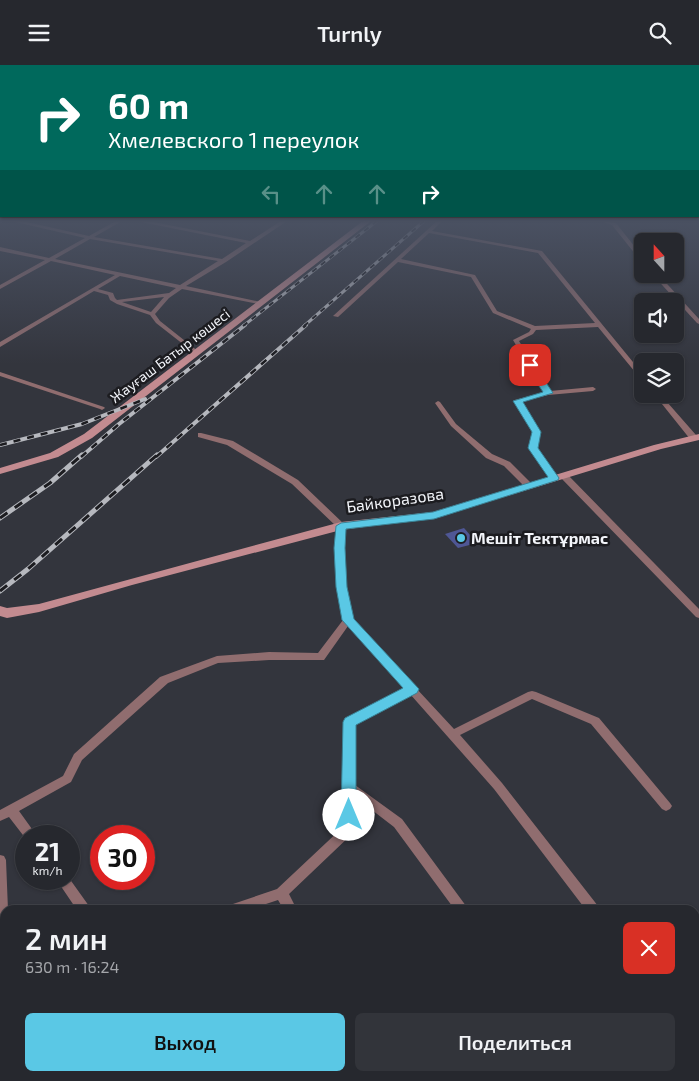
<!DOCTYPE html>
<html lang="ru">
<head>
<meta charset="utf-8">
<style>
  :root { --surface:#26282e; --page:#32343a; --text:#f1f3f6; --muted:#a4a6aa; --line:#42444a; --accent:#5ac8e5 }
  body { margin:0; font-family:"Exo 2",sans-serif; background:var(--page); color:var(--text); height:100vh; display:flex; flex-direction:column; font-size:19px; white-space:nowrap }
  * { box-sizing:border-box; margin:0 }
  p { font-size:16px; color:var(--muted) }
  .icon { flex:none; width:28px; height:28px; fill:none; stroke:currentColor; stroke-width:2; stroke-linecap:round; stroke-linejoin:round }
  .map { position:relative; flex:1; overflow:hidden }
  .sheet { position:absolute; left:0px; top:840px; width:700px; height:176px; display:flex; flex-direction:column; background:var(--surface); border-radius:15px 15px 0 0; box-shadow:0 1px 4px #0004,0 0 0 1px var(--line) }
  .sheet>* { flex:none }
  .guide { position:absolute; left:0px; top:0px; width:700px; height:152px; box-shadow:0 1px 4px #0004,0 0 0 1px var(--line); background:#00695c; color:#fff; overflow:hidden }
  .needle { width:32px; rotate:339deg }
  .controls { position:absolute; left:634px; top:168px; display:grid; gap:10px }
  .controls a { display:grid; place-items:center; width:50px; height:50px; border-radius:8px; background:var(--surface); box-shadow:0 1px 4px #0004,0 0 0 1px var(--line); font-size:25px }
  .speed { position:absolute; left:15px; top:760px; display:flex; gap:10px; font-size:25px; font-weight:700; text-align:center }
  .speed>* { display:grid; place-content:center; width:65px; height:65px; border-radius:50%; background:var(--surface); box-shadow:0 1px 4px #0004,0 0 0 1px var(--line); line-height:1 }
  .speed small { font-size:12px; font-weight:400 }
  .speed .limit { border:8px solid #d22; background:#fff; color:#111 }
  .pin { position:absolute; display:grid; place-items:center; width:42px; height:42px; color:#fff; margin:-21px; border-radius:10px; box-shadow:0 2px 8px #0006 }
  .me { position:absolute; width:55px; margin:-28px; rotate:0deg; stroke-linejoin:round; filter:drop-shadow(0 0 4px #0008) }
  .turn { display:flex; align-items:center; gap:18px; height:105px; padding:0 25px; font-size:22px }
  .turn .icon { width:65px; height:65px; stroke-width:2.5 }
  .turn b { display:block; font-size:35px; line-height:42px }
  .lanes { display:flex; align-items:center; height:48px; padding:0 25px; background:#0003; justify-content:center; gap:25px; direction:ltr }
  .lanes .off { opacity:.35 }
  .round { display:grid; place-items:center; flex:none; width:52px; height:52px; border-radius:8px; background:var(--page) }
  .summary { display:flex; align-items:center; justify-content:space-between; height:85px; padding:0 25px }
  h1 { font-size:30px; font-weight:600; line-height:38px }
  .primary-button { display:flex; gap:10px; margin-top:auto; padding:10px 25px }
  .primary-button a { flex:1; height:58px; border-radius:8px; background:var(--accent); color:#111; font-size:20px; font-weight:600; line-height:58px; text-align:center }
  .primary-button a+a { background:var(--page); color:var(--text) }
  header { display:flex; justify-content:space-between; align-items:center; height:65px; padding:0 25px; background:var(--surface); font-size:22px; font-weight:600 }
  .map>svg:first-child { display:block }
</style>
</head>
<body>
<header><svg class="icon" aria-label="menu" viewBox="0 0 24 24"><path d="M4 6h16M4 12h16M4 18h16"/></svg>Turnly<svg class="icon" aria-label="search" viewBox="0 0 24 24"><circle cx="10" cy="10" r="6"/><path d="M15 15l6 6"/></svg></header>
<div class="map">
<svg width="699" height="1016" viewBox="0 0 699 1016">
  <rect width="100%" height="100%" fill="#33353d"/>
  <path fill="#4f5795" d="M464,463L477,478L458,483L445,469Z"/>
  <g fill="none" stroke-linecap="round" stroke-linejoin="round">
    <path fill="#906d6f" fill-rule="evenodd" d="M11,156H22L89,171L116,156H122L94,172L222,194L246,178L136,156H148L250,176L281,156H287L226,197L186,221L261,237L263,238V240L182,224L169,233L155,249L160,256L199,287V289L197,290L156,258L150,250L117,239L110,235L108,230L94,226L0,282V277L115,210L51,196L0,224V220L45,195L0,186V182L49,193L85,173ZM90,174L218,196L180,220L55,194ZM120,211L176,223L169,228L117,235L115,233L113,228L98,224ZM164,232L151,247L122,237Z
      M437,156H442L432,166L542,186L642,308V314L640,313L598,262L536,265L533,269L519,276L550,326L593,322L596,324L593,326L548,330L521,337L541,367L537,383L558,413L557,415H551L529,383L533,367L514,336L515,335L544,327L513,275L529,267L531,264L493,248L471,212L398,197L338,252L333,251ZM429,168L538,188L595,258L535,261L497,246L475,210L401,194Z
      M601,156L616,158L642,191V195H640L612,160Z
      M652,209H658L699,254V259L697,258Z
      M0,307L104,342L105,343L102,345L100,344L0,311Z
      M654,329H660L696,370V374H690Z
      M438,336L440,337L456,359L492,389L510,397L532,419L533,421L532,423H526L504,401L486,393L451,361L435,338Z
      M198,368H201L233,376L298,415L344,459L345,461L343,483L346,522L352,554L454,664L528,627L532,626L536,627L599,653L670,738L672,741L670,744L666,746L662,744L591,659L532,634L460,670L502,718L598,841L600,845H586L494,724L410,629L354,659L355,720L402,754L469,845H455L394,762L355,732V764L353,768L289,829L297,845H284L278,835L248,845H225L227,841L277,824L343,762L344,657L345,654L405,623L348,561L324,595H269L218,598L168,618L82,695L71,717L19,746L37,771H26V774L9,752L0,756V745L63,711L74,689L160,612L217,591L269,587L318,588L343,555C338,523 334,493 337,462L292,419L227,380L198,372Z
      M561,409H567L699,544V553L696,552L561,413L560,411Z
      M0,790L4,791L6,795L8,845H5V931L0,928Z
      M69,813L89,841L91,845H77L56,814Z
      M695,945L699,947V962L695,960Z
      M5,1004V1011H13L12,1016H0L1,1006Z
      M699,1005V1016H686L688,1011H695V1006Z"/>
    <path fill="#c38b90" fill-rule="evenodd" d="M363,156H371L92,373L58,392L0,409V403L50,388L84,369Z
      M699,369V375L661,384L438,452L341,465L132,520L39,547L7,553L0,551V541L7,543L39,539L341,457L433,447L654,380Z"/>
    <defs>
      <path id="rail-far2" d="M243,261L377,156
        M304,261L424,156"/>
      <path id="rail-far1" d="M0,380L82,359L145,334
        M81,392L119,359L245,260
        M156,392L306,260"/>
      <path id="rail" d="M0,453L50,418L82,390
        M0,526L28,504L157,390"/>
    </defs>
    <use href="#rail-far2" stroke="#b6b8be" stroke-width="3"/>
    <use href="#rail-far1" stroke="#b6b8be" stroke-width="4"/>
    <use href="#rail" stroke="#b6b8be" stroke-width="5"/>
    <use href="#rail-far2" stroke="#1c1c20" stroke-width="2" stroke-dasharray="5.5" stroke-linecap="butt"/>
    <use href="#rail-far1" stroke="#1c1c20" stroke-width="2.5" stroke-dasharray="7" stroke-linecap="butt"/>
    <use href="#rail" stroke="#1c1c20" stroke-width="3" stroke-dasharray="9" stroke-linecap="butt"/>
  </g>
  <linearGradient id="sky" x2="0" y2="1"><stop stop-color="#1c1d22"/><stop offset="0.52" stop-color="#4a5162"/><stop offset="1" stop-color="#4a5162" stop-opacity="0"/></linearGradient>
  <rect width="699" height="299" fill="url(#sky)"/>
  <path fill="#5ac8e5" stroke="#3a8295" d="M530,297L533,298L553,328L523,337L541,367L538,383L559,413L558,415L434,454L346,464L345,483L347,522L354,554L419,624L417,628L356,660V750L354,755L349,756L344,755L341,750L343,657L345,653L403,623L342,555L336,522L334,483L336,461L341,458L433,447L548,412L528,383L532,367L513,336L543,327L525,300Z"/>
  <circle fill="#5ac8e5" stroke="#1c1c20" stroke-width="2" cx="461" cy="473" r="5"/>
  <g text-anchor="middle" stroke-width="5" stroke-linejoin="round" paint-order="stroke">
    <g font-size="14" fill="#f3f5fa" stroke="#1c1c20">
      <text transform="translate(170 291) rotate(-37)" y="5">Жауғаш Батыр көшесі</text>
    </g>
    <g font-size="16" fill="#f3f5fa" stroke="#1c1c20">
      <text transform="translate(395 435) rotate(-8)" y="6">Байкоразова</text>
    </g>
    <g font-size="16" font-weight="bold" fill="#f3f5fa" stroke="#1c1c20" text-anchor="start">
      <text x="471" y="479">Мешіт Тектұрмас</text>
    </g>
  </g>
</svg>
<div class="controls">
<a><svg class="needle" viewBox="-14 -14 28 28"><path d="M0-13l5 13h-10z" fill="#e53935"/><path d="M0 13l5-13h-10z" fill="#a4a6aa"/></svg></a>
<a><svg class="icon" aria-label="sound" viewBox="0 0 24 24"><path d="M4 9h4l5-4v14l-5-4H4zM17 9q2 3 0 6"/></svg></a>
<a><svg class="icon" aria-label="layers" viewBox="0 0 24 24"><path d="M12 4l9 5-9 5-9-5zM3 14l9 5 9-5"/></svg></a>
</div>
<div class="speed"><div>21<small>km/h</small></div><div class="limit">30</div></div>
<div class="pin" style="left:530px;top:300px;background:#d93025"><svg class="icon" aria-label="arrive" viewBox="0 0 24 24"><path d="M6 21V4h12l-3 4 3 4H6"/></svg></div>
<svg class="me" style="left:349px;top:750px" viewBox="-20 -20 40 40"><circle r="19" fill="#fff"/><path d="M0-13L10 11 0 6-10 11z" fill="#5ac8e5"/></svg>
<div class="guide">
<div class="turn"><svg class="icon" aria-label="right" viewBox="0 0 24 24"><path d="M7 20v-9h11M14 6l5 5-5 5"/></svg><div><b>60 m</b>Хмелевского 1 переулок</div></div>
<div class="lanes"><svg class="icon off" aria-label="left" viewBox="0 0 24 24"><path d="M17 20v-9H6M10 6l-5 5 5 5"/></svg><svg class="icon off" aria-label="ahead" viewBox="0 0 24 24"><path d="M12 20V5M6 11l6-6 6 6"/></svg><svg class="icon off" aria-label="ahead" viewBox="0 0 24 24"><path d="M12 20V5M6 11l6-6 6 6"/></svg><svg class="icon" aria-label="right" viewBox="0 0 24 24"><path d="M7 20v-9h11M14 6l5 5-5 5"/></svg></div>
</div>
<section class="sheet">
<div class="summary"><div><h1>2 мин</h1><p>630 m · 16:24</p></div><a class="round" style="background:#d93025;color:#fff"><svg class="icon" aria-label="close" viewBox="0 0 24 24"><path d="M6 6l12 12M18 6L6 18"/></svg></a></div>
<div class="primary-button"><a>Выход</a><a>Поделиться</a></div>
</section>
</div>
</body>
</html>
